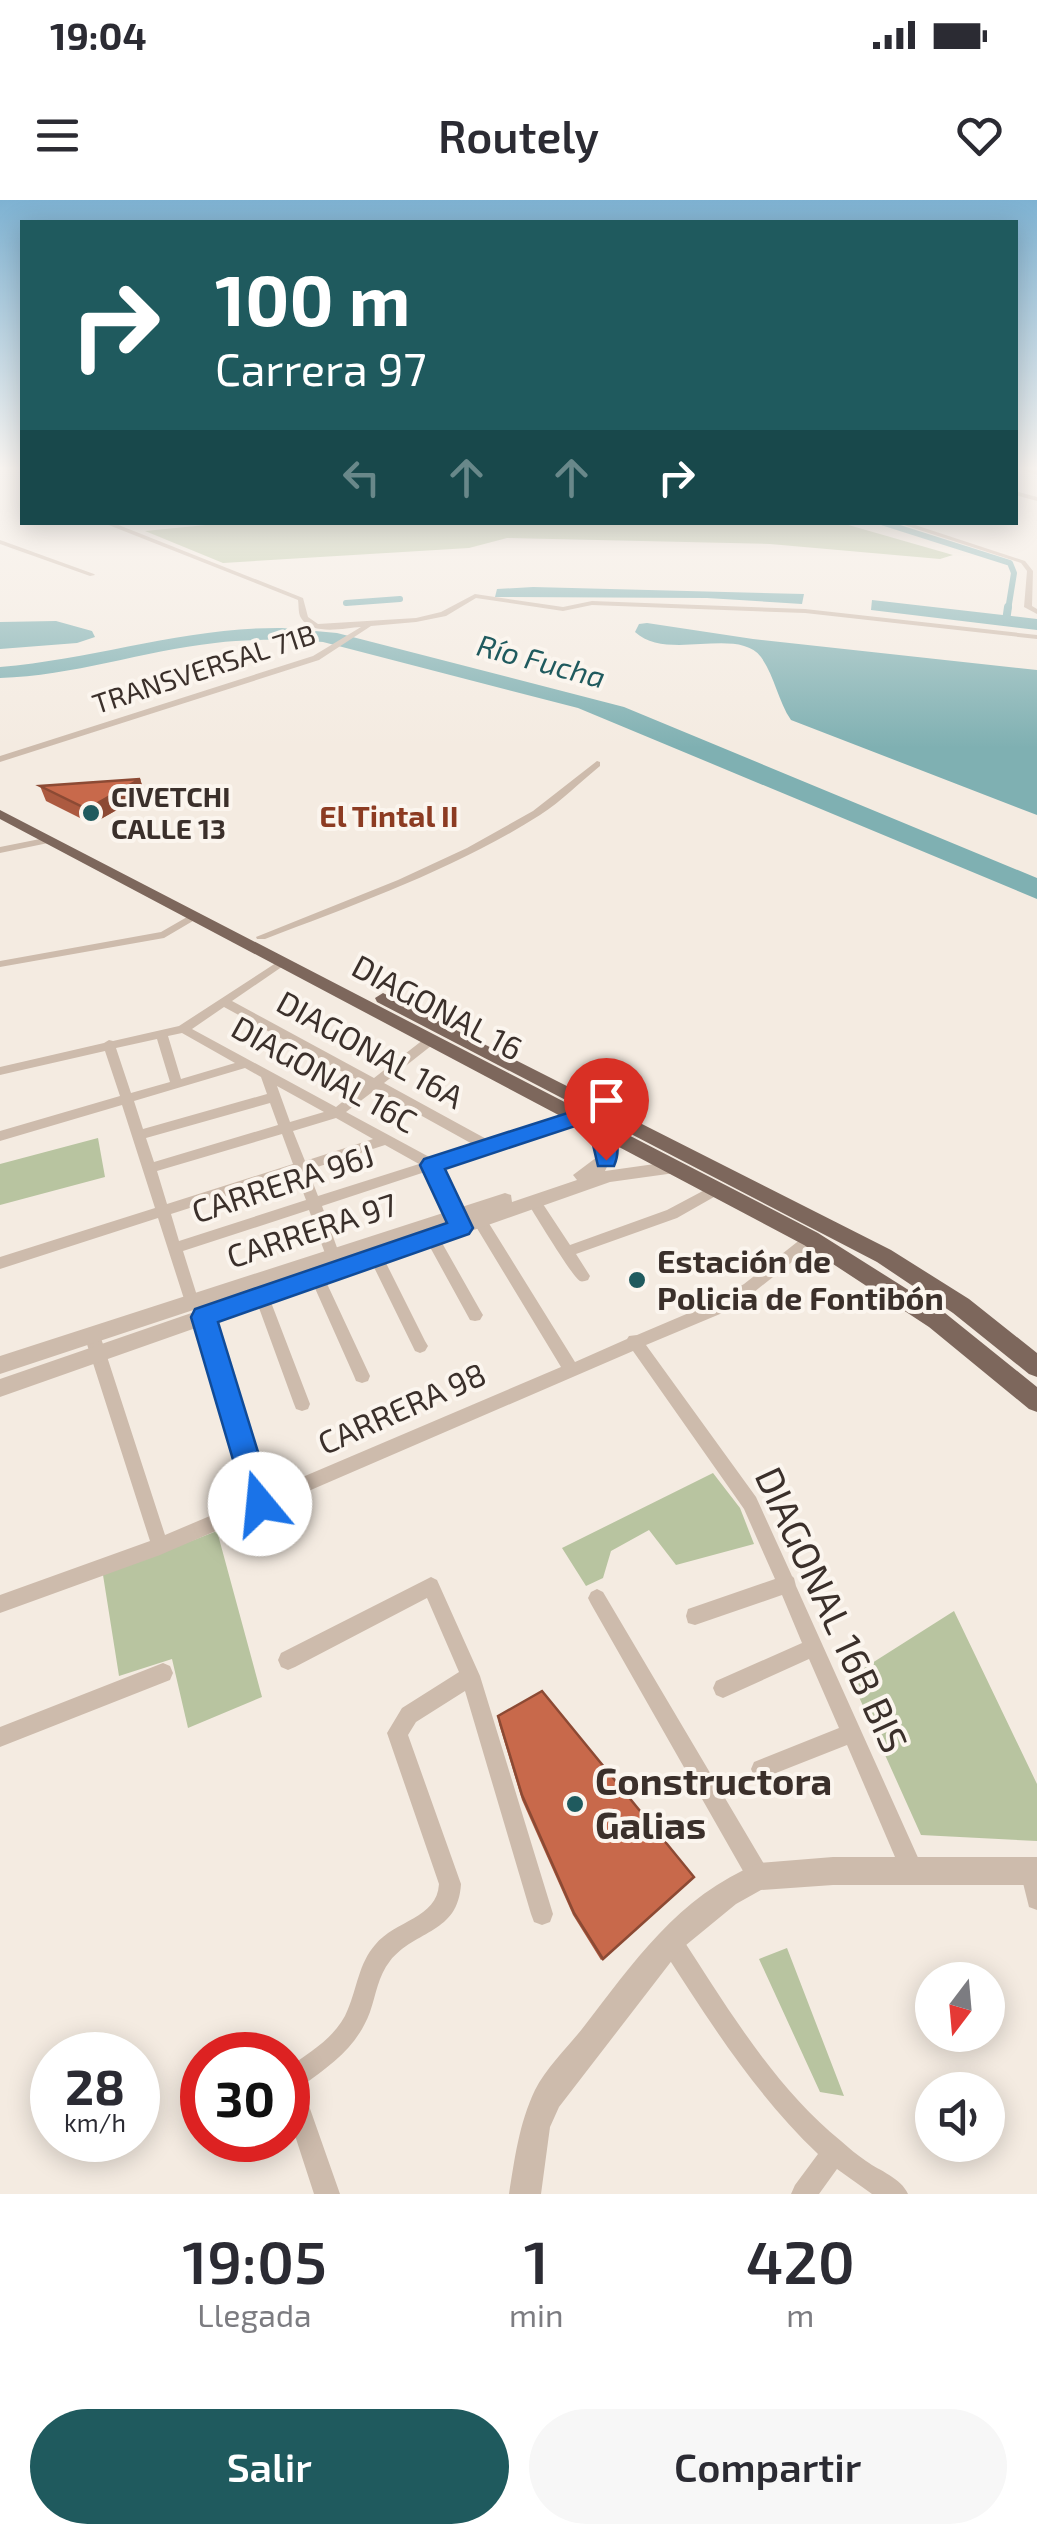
<!DOCTYPE html>
<html lang="es">
<head>
<meta charset="utf-8">
<style>
  :root { --surface:#fff; --page:#f7f7f7; --text:#2b2b33; --muted:#7c7c81; --accent:#1f5a5e }
  body { margin:0; font-family:"Exo 2",sans-serif; background:var(--page); color:var(--text); height:100vh; display:flex; flex-direction:column; font-size:38px; white-space:nowrap }
  * { box-sizing:border-box; margin:0 }
  p { font-size:32px; color:var(--muted) }
  .icon { flex:none; width:55px; height:55px; fill:none; stroke:currentColor; stroke-width:2; stroke-linecap:round; stroke-linejoin:round }
  .map { position:relative; height:1994px; overflow:hidden }
  .drawer { display:flex; flex-direction:column; background:var(--surface); flex:1 }
  .drawer>* { flex:none }
  .hud { position:absolute; left:20px; top:20px; width:998px; height:305px; border-radius:0px; box-shadow:0 5px 25px #0003; background:#1f5a5e; color:#fff; overflow:hidden }
  .needle { width:65px; rotate:196deg }
  .fabs { position:absolute; left:915px; top:1762px; display:grid; gap:20px }
  .fabs a { display:grid; place-items:center; width:90px; height:90px; border-radius:50%; background:var(--surface); box-shadow:0 5px 25px #0003; font-size:50px }
  .speed { position:absolute; left:30px; top:1832px; display:flex; gap:20px; font-size:50px; font-weight:700; text-align:center }
  .speed>* { display:grid; place-content:center; width:130px; height:130px; border-radius:50%; background:var(--surface); box-shadow:0 5px 25px #0003; line-height:1 }
  .speed small { font-size:25px; font-weight:400 }
  .speed .limit { border:15px solid #d22; background:#fff; color:#111 }
  .pin { position:absolute; display:grid; place-items:center; width:85px; height:85px; color:#fff; margin:-102px -42px; border-radius:50% 50% 50% 0; rotate:-45deg; box-shadow:0 0 10px #0007 }
  .pin .icon { rotate:45deg }
  .me { position:absolute; width:110px; margin:-55px; rotate:343deg; stroke-linejoin:round; filter:drop-shadow(0 0 8px #0008) }
  .turn { display:flex; align-items:center; gap:35px; height:210px; padding:0 30px; font-size:45px }
  .turn .icon { width:130px; height:130px; stroke-width:2.5 }
  .turn b { display:block; font-size:70px; line-height:85px }
  .lanes { display:flex; align-items:center; height:95px; padding:0 30px; background:#0003; justify-content:center; gap:50px; direction:ltr }
  .lanes .off { opacity:.35 }
  .eta { display:flex; justify-content:space-evenly; align-items:center; height:170px; text-align:center }
  .eta b { font-size:60px; font-weight:600; line-height:70px }
  .primary-button { display:flex; gap:20px; margin-top:auto; padding:20px 30px }
  .primary-button a { flex:1; height:115px; border-radius:60px; background:var(--accent); color:#fff; font-size:40px; font-weight:600; line-height:115px; text-align:center }
  .primary-button a+a { background:var(--page); color:var(--text) }
  .status { display:flex; justify-content:space-between; align-items:center; height:70px; padding:0 50px; background:var(--surface); direction:ltr }
  .status svg { height:28px; fill:currentColor }
  header { display:flex; justify-content:space-between; align-items:center; height:130px; padding:0 30px; background:var(--surface); font-size:45px; font-weight:600 }
  .map>svg:first-child { display:block }
</style>
</head>
<body>
<div class="status"><b>19:04</b><svg viewBox="0 0 49 12"><path d="M0 12V9h3v3zM5 12V6h3v6zM10 12V3h3v9zM15 12V0h3v12zM26 1h20v11H26zM47 4h2v5h-2z"/></svg></div>
<header><svg class="icon" aria-label="menu" viewBox="0 0 24 24"><path d="M4 6h16M4 12h16M4 18h16"/></svg>Routely<svg class="icon" aria-label="heart" viewBox="0 0 24 24"><path d="M12 20l-8-8c-3-5 5-10 8-4 3-6 11-1 8 4z"/></svg></header>
<div class="map">
<svg width="1037" height="1994" viewBox="0 0 1037 1994">
  <rect width="100%" height="100%" fill="#f4ebe1"/>
  <path fill="#b8c4a0" d="M226,323L838,322L953,355L940,359L770,344L507,338L469,348L223,363L145,331Z
    M98,938L105,977L0,1005V964Z
    M713,1273L740,1308L754,1344L676,1365L649,1330L611,1351L603,1378L586,1386L562,1348Z
    M217,1331L262,1497L188,1528L172,1459L119,1476L103,1375Z
    M954,1411L1037,1584V1641L921,1635L850,1477Z
    M787,1748L844,1896L820,1892L759,1759Z"/>
  <path fill="#7fb0b2" d="M533,387L804,394L802,404L707,398L495,397L497,389Z
    M872,400L1037,419V430L871,410Z
    M56,421L92,431L95,437L77,443L0,449V422Z
    M647,423L753,439L1037,470V615L791,520C778,501 775,477 761,457C737,426 667,462 635,432L639,424Z
    M282,428L337,433L624,507L1037,678V699L578,508L323,442C287,439 251,439 215,443C142,451 73,476 0,478V467C96,459 185,427 282,428Z"/>
  <g fill="none" stroke-linecap="round" stroke-linejoin="round">
    <path stroke="#7fb0b2" stroke-width="6" d="M881,322L1010,363L1014,373L1008,410
      M346,403L400,399"/>
    <path stroke="#7fb0b2" stroke-width="8" d="M1006,421L1008,407"/>
    <path fill="#cdbbac" fill-rule="evenodd" d="M1022,269L1037,271V275L1023,270Z
      M1015,291L1037,297V301L1015,295Z
      M101,322H111L303,398L308,417L318,424L416,418L441,412L475,394L563,407L592,401L805,409L1037,435V439L805,413L592,405L563,411L476,398L446,416L416,422L371,426L319,460L0,562V556L313,456L361,427C344,428 312,436 301,418C298,413 299,406 298,400Z
      M895,322H906L1025,361L1033,371L1032,406L1037,409V414L1024,407L1027,371L1021,363Z
      M0,340L94,374L95,375L90,376L0,344Z
      M597,561L600,562V566C580,582 562,601 540,615C455,669 359,703 265,739H257L256,737L398,680L467,648L533,611Z
      M50,637L53,638V642L0,653V647Z
      M194,713L199,716L198,718L164,738L0,767V761L161,732Z
      M282,759L288,762L286,764L232,801L374,878L428,836H436L438,839L436,842L384,883L490,941L580,912L586,917L585,920L440,967L467,1024L465,1028H455L428,971L322,1006L340,1056L338,1060L333,1062L328,1060L326,1056L309,1010L183,1051L199,1102L197,1106L192,1108L187,1106L185,1102L158,1018L0,1069V1057L155,1008L122,905L0,941V931L120,896L105,851L0,875V867L104,843L109,840L113,841L179,826ZM224,807L365,884L336,907L192,829ZM182,833L235,863L181,879L168,836ZM157,839L170,882L131,893L116,848ZM245,868L261,877L267,894L143,929L134,901ZM277,886L324,912L290,922ZM375,890L476,946L433,959L346,912ZM270,903L278,925L154,962L146,938ZM336,918L373,939L305,961L293,931ZM282,934L293,964L167,1004L157,971ZM385,945L419,964L318,996L308,970ZM296,974L306,1000L179,1041L171,1014Z
      M716,984L721,985L723,989L721,993L677,1018L576,1054L590,1076L588,1080C585,1081 582,1082 580,1081C573,1078 534,1013 527,1002L529,998H539L570,1045L667,1010Z
      M480,1015L485,1017L575,1162L627,1139L629,1136L637,1135L710,1104L744,1084L806,1035H816L818,1039L816,1043L754,1092L720,1114L646,1145L756,1297L792,1376L794,1378L796,1386L920,1662L923,1670L920,1678L912,1681L904,1678L847,1545L761,1579L754,1576L751,1569L754,1562L839,1528L809,1459L723,1498L716,1495L713,1488L716,1481L802,1443L782,1395L695,1425L688,1423L686,1416L688,1409L775,1379L744,1309L633,1151L160,1355L0,1413V1395L150,1341L84,1135L87,1130L92,1128L97,1130L100,1135L165,1335L250,1299L196,1117L199,1112L204,1111L209,1112L212,1117L265,1293L561,1167L475,1025L473,1021L475,1017Z
      M432,1032L437,1034L480,1110L483,1115L480,1120L475,1121L470,1120L425,1038L427,1034Z
      M376,1051L381,1053L425,1141L428,1146L425,1151L420,1153L415,1151L369,1057L371,1053Z
      M317,1071L322,1073L370,1176L368,1181L362,1183L356,1181L354,1176L310,1077L312,1073Z
      M262,1091L267,1093L269,1097L310,1204L308,1209L302,1211L296,1209L294,1204L255,1097L257,1093Z
      M431,1377L437,1380L480,1476L553,1714L550,1722L542,1725L534,1722L531,1714L465,1491L416,1522L408,1535L461,1684C458,1734 416,1729 390,1761C378,1776 376,1795 370,1812C357,1847 331,1865 302,1886L340,1994H314L288,1914V1868C310,1852 338,1836 348,1809C357,1788 359,1763 375,1745C395,1720 437,1719 439,1684L387,1533L402,1508L459,1472L427,1398L295,1467L288,1470L281,1467L278,1460L281,1453Z
      M597,1389L603,1392L767,1669L770,1677L767,1685L759,1688L751,1685L591,1404L588,1398L591,1392Z
      M163,1463L170,1466L173,1473L170,1480L0,1547V1527Z
      M1031,1660L1037,1663V1710L1029,1707L1020,1671L1023,1663Z
      M670,1729L678,1732C726,1805 773,1886 841,1941C849,1948 857,1955 866,1961C880,1971 901,1978 908,1994H872L837,1969L819,1994H791L795,1985L818,1954C755,1894 709,1821 662,1748L659,1740L662,1732Z"/>
    <path fill="#cdbbac" fill-rule="evenodd" d="M599,921L607,927L615,950L605,971L676,961L685,967L682,972L610,982L0,1197V1179L371,1051L0,1174V1156L505,993L511,995L512,1002L577,980L573,975L597,957V943L591,927Z
      M833,1657H1037V1685H833L761,1690L736,1704L680,1750L559,1907L550,1927L541,1994H509C515,1957 519,1924 535,1890C546,1868 567,1848 582,1829C634,1762 677,1697 759,1663Z"/>
    <path fill="#7d675c" fill-rule="evenodd" d="M0,610L818,1033L945,1113L1037,1187V1212L1029,1209L929,1127L804,1045L0,619Z
      M383,793L891,1050L969,1099L1037,1153V1177L1029,1174L953,1113L877,1062L377,802L375,798Z"/>
  </g>
  <path fill="#ac5a40" d="M140,579L145,594L92,624L46,601L40,586Z
    M498,1516L603,1759L601,1760L573,1715L522,1600L499,1524Z"/>
  <path fill="#8c4a34" d="M140,579L145,594L92,624L87,609Z"/>
  <path fill="#c8694b" stroke="#8c4a34" stroke-width="2.5" d="M140,579L87,609L40,586Z
    M542,1491L694,1677L603,1759L574,1713L522,1595L498,1516Z"/>
  <linearGradient id="sky" x2="0" y2="1"><stop stop-color="#7eb2d2"/><stop offset="0.49" stop-color="#faf6f2"/><stop offset="1" stop-color="#faf6f2" stop-opacity="0"/></linearGradient>
  <rect width="1037" height="548" fill="url(#sky)"/>
  <path fill="#1a73e8" stroke="#114b97" stroke-width="2.5" d="M580,909C605,917 626,938 614,966H598L590,932L578,925L445,969L473,1028L469,1034L218,1122L274,1304L270,1314L260,1318L249,1314L191,1117L195,1109L447,1023L420,965L424,959Z"/>
  <g fill="#1f5a5e" stroke="#fbf5ee" stroke-width="4">
    <circle cx="91" cy="613" r="10"/>
    <circle cx="637" cy="1080" r="10"/>
    <circle cx="575" cy="1604" r="10"/>
  </g>
  <g text-anchor="middle" stroke-width="8" stroke-linejoin="round" paint-order="stroke">
    <g font-size="28" fill="#3b302b" stroke="#fbf5ee">
      <text transform="translate(204 469) rotate(-18)" y="10">TRANSVERSAL 71B</text>
    </g>
    <g font-size="28" font-weight="bold" fill="#3b302b" stroke="#fbf5ee" text-anchor="start">
      <text x="111" y="607">CIVETCHI<tspan x="111" dy="32">CALLE 13</tspan></text>
    </g>
    <g font-size="30" font-style="italic" fill="#1f5a5e" stroke="#fbf5ee">
      <text transform="translate(541 462) rotate(15)" y="10">Río Fucha</text>
    </g>
    <g font-size="30" font-weight="bold" fill="#8c3b22" stroke="#fbf5ee">
      <text x="389" y="627">El Tintal II</text>
    </g>
    <g font-size="32" fill="#3b302b" stroke="#fbf5ee">
      <text transform="translate(437 808) rotate(28)" y="11">DIAGONAL 16</text>
      <text transform="translate(370 850) rotate(29)" y="11">DIAGONAL 16A</text>
      <text transform="translate(324 875) rotate(29)" y="11">DIAGONAL 16C</text>
      <text transform="translate(283 984) rotate(-18)" y="11">CARRERA 96J</text>
      <text transform="translate(312 1031) rotate(-18)" y="11">CARRERA 97</text>
      <text transform="translate(402 1209) rotate(-24)" y="11">CARRERA 98</text>
    </g>
    <g font-size="32" font-weight="bold" fill="#3b302b" stroke="#fbf5ee" text-anchor="start">
      <text x="657" y="1073">Estación de<tspan x="657" dy="37">Policia de Fontibón</tspan></text>
    </g>
    <g font-size="38" fill="#3b302b" stroke="#fbf5ee">
      <text transform="translate(831 1410) rotate(65)" y="13">DIAGONAL 16B BIS</text>
    </g>
    <g font-size="38" font-weight="bold" fill="#3b302b" stroke="#fbf5ee" text-anchor="start">
      <text x="595" y="1595">Constructora<tspan x="595" dy="44">Galias</tspan></text>
    </g>
  </g>
</svg>
<div class="fabs">
<a><svg class="needle" viewBox="-14 -14 28 28"><path d="M0-13l5 13h-10z" fill="#e53935"/><path d="M0 13l5-13h-10z" fill="#7c7c81"/></svg></a>
<a><svg class="icon" aria-label="sound" viewBox="0 0 24 24"><path d="M4 9h4l5-4v14l-5-4H4zM17 9q2 3 0 6"/></svg></a>
</div>
<div class="speed"><div>28<small>km/h</small></div><div class="limit">30</div></div>
<div class="pin" style="left:606px;top:960px;background:#d93025"><svg class="icon" aria-label="arrive" viewBox="0 0 24 24"><path d="M6 21V4h12l-3 4 3 4H6"/></svg></div>
<svg class="me" style="left:260px;top:1304px" viewBox="-20 -20 40 40"><circle r="19" fill="#fff"/><path d="M0-13L10 11 0 6-10 11z" fill="#1a73e8"/></svg>
<div class="hud">
<div class="turn"><svg class="icon" aria-label="right" viewBox="0 0 24 24"><path d="M7 20v-9h11M14 6l5 5-5 5"/></svg><div><b>100 m</b>Carrera 97</div></div>
<div class="lanes"><svg class="icon off" aria-label="left" viewBox="0 0 24 24"><path d="M17 20v-9H6M10 6l-5 5 5 5"/></svg><svg class="icon off" aria-label="ahead" viewBox="0 0 24 24"><path d="M12 20V5M6 11l6-6 6 6"/></svg><svg class="icon off" aria-label="ahead" viewBox="0 0 24 24"><path d="M12 20V5M6 11l6-6 6 6"/></svg><svg class="icon" aria-label="right" viewBox="0 0 24 24"><path d="M7 20v-9h11M14 6l5 5-5 5"/></svg></div>
</div>
</div>
<section class="drawer">
<div class="eta">
<div><b>19:05</b><p>Llegada</p></div>
<div><b>1</b><p>min</p></div>
<div><b>420</b><p>m</p></div>
</div>
<div class="primary-button"><a>Salir</a><a>Compartir</a></div>
</section>
</body>
</html>
